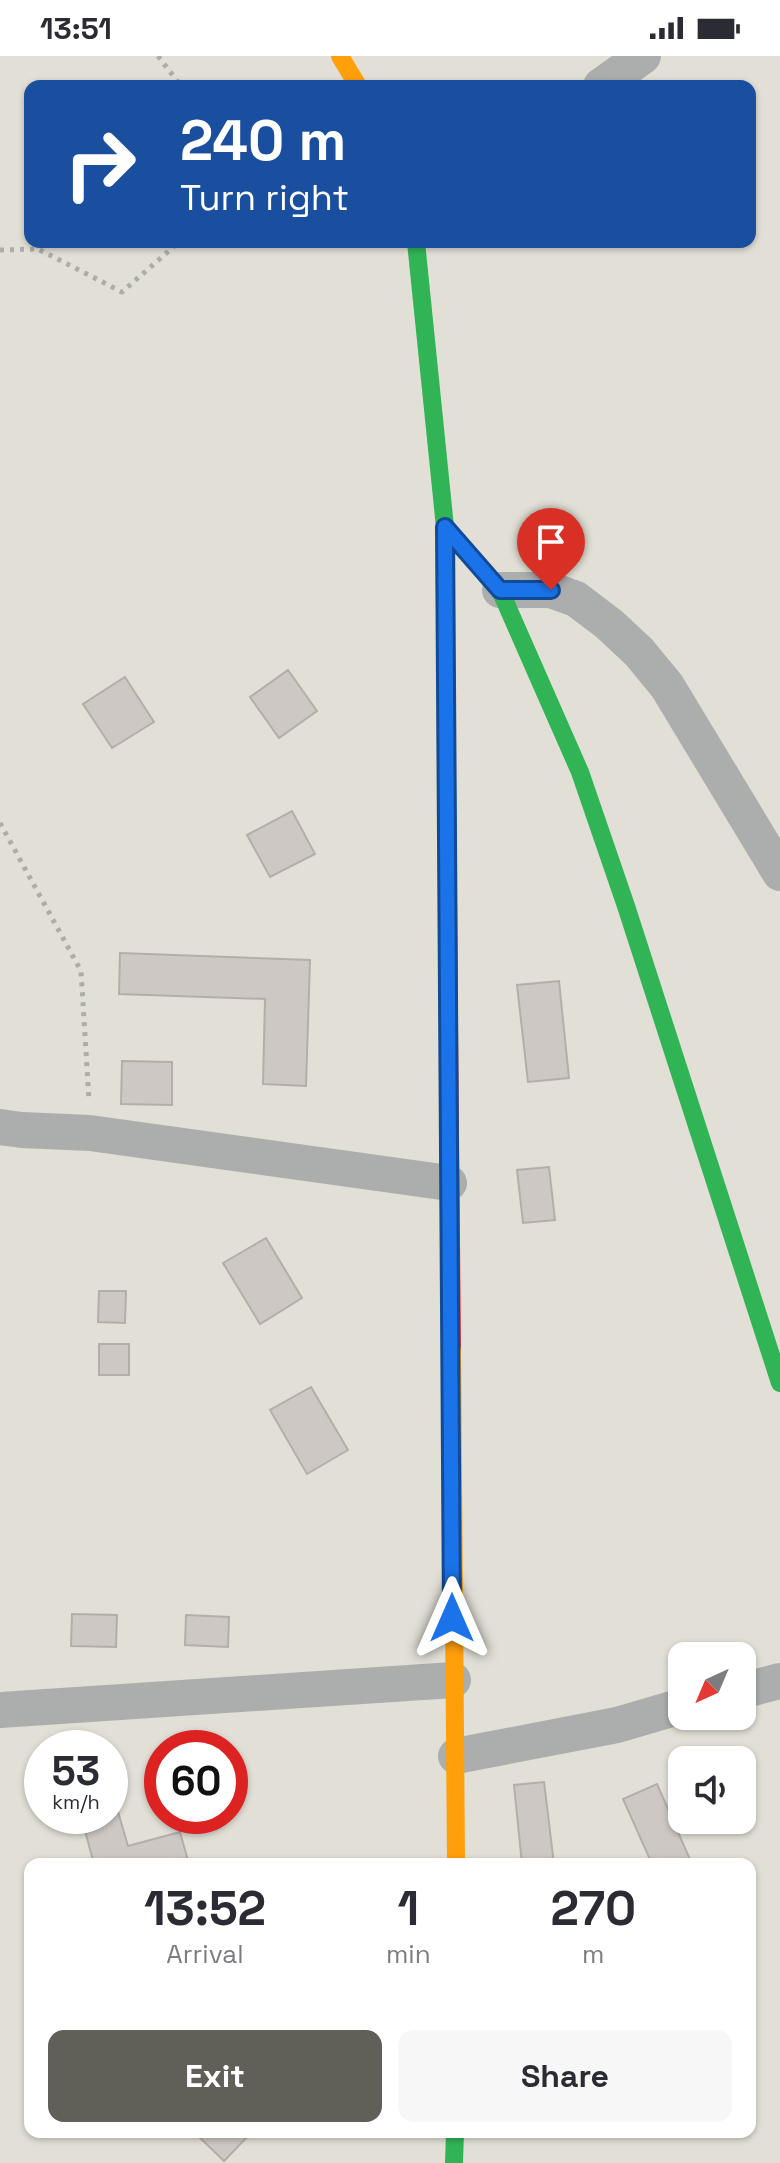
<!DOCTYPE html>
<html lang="en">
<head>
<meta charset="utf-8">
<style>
  :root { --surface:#fff; --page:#f7f7f7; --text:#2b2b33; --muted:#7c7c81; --accent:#616058 }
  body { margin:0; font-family:"Space Grotesk",sans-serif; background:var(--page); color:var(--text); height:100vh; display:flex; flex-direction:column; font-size:30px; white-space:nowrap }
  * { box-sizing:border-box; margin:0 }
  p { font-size:26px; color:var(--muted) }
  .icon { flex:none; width:44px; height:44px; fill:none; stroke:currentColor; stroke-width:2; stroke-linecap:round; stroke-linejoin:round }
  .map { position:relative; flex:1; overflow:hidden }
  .side { position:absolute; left:24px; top:1802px; width:732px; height:280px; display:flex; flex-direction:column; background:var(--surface); border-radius:16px; box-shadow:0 2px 6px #0004 }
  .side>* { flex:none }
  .guide { position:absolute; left:24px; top:24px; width:732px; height:168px; border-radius:16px; box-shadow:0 2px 6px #0004; background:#1a4fa0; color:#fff; overflow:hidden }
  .needle { width:52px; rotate:224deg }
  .buttons { position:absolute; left:668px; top:1586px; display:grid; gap:16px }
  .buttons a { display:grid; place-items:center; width:88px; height:88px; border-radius:16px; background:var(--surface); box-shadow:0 2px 6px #0004; font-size:40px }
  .speed { position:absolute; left:24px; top:1674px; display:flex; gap:16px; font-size:40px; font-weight:700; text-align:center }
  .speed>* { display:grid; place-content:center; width:104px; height:104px; border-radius:50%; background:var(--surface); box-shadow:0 2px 6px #0004; line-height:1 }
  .speed small { font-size:20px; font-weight:400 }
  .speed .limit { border:12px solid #d22; background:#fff; color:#111 }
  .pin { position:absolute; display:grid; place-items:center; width:68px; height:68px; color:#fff; margin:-82px -34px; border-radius:50% 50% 50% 0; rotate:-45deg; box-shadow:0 0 8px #0007 }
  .pin .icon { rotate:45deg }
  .me { position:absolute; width:88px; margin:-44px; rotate:0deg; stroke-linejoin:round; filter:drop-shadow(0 0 6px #0008) }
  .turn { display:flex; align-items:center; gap:28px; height:168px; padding:0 24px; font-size:36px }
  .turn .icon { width:104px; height:104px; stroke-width:2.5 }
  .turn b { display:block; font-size:56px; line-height:68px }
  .eta { display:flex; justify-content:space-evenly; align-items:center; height:136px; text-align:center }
  .eta b { font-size:48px; font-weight:600; line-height:56px }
  .action { display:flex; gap:16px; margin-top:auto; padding:16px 24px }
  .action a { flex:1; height:92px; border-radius:16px; background:var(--accent); color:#fff; font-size:32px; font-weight:600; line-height:92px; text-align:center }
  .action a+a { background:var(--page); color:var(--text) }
  .status { display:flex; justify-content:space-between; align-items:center; height:56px; padding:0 40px; background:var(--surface); direction:ltr }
  .status svg { height:22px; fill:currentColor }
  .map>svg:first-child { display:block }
</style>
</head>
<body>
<div class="status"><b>13:51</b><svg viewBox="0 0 49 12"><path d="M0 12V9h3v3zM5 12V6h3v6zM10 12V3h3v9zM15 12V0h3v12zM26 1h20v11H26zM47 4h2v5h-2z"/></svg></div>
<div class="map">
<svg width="780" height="2107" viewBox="0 0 780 2107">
  <rect width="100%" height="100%" fill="#e2e0d6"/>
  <path fill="#cec8c4" stroke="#b3aea9" stroke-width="2" d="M288,614L317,655L279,682L250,641Z
    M125,621L154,666L112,692L83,648Z
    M292,755L315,798L270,821L247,779Z
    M120,897L310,904L306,1030L263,1028L265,943L119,938Z
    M559,925L569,1022L528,1026L517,929Z
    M122,1005L172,1006V1049L121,1048Z
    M549,1111L555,1164L523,1167L517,1114Z
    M266,1182L302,1242L260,1268L223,1207Z
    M99,1235H126L125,1267L98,1266Z
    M99,1288H129V1319H99Z
    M311,1331L348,1394L307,1418L270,1354Z
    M72,1558L117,1559L116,1591L71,1590Z
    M186,1559L229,1561L228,1591L185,1589Z
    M544,1726L554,1808H522L514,1729Z
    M657,1728L692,1808H652L623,1743Z
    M114,1742L128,1790L180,1776L189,1808H94L81,1760H110V1743Z
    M194,2076H252L224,2105Z"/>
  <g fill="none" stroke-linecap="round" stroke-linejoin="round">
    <path stroke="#acada9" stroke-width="5" stroke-dasharray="4 6" stroke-linecap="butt" d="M158,0L181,30
      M0,194L38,193L122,236L179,186
      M0,767L81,915L89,1044"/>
    <path stroke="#abaeac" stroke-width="36" d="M601,30L643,0
      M500,534H551L576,543L609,568L639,596L667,630L780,817
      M0,1071L22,1074L90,1077L449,1127
      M742,1635L780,1625
      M0,1654L453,1624
      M456,1700L617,1669L682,1650"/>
    <path stroke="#30b455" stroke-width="18" d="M416,186L445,471L449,972
      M445,471L500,534L580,716L626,850L780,1327
      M454,2107L455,2076"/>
    <path stroke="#ff9f0a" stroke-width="18" d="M340,0L358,30
      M452,1290L456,1808"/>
    <path stroke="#e5322d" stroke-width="18" d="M449,972L452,1290"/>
  </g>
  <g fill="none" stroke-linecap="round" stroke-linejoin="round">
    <defs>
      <path id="route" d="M452,1562L445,471L500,534H551"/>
    </defs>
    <use href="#route" stroke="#114b97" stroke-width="20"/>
    <use href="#route" stroke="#1a73e8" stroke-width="14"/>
  </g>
</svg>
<div class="buttons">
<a><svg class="needle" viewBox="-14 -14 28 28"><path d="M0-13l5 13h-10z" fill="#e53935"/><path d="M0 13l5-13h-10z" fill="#7c7c81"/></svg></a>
<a><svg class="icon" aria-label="sound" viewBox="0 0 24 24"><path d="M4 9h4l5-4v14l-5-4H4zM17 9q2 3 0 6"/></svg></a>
</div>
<div class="speed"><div>53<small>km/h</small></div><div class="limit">60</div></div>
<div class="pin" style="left:551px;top:534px;background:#d93025"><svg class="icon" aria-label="arrive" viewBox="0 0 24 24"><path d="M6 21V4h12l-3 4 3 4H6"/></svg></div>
<svg class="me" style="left:452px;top:1562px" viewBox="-20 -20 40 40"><path d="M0-17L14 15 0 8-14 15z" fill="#1a73e8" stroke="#fff" stroke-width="4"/></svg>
<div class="guide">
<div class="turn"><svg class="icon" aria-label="right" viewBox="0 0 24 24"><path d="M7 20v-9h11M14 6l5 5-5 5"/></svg><div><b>240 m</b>Turn right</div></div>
</div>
<section class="side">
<div class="eta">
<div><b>13:52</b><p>Arrival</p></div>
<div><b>1</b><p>min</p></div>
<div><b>270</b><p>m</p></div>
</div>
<div class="action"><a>Exit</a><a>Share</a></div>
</section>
</div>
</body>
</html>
